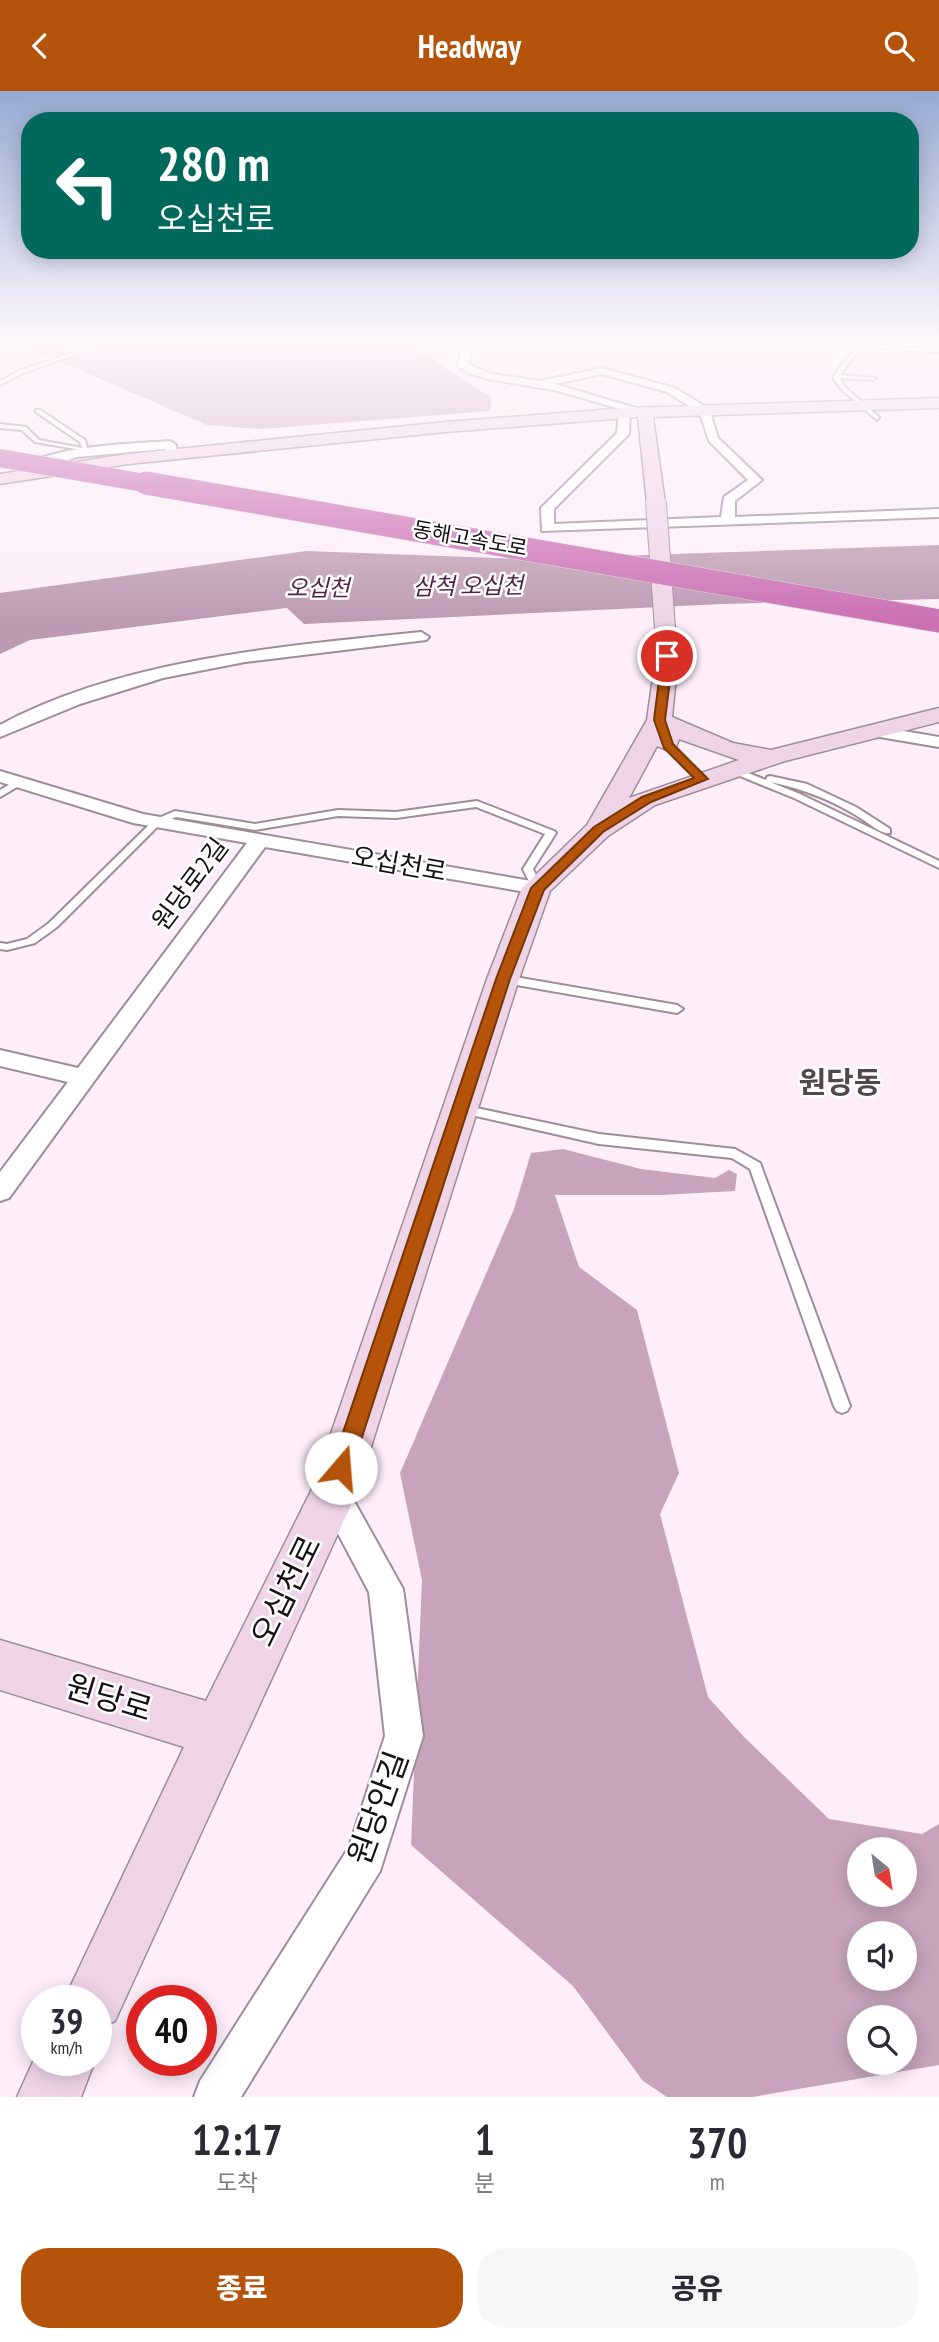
<!DOCTYPE html>
<html lang="ko">
<head>
<meta charset="utf-8">
<style>
  :root { --surface:#fff; --page:#f7f7f7; --text:#2b2b33; --muted:#7c7c81; --accent:#b45309 }
  body { margin:0; font-family:"PT Sans Narrow","Noto Sans KR",sans-serif; background:var(--page); color:var(--text); height:100vh; display:flex; flex-direction:column; font-size:26px; white-space:nowrap }
  * { box-sizing:border-box; margin:0 }
  p { font-size:23px; color:var(--muted) }
  .icon { flex:none; width:38px; height:38px; fill:none; stroke:currentColor; stroke-width:2; stroke-linecap:round; stroke-linejoin:round }
  .map { position:relative; height:2006px; overflow:hidden }
  .side { display:flex; flex-direction:column; background:var(--surface); flex:1 }
  .side>* { flex:none }
  .guide { position:absolute; left:21px; top:21px; width:898px; height:147px; border-radius:28px; box-shadow:0 4px 18px #0003; background:#00695c; color:#fff; overflow:hidden }
  .needle { width:46px; rotate:150deg }
  .fabs { position:absolute; left:847px; top:1746px; display:grid; gap:14px }
  .fabs a { display:grid; place-items:center; width:70px; height:70px; border-radius:50%; background:var(--surface); box-shadow:0 4px 18px #0003; font-size:35px }
  .speed { position:absolute; left:21px; top:1894px; display:flex; gap:14px; font-size:35px; font-weight:700; text-align:center }
  .speed>* { display:grid; place-content:center; width:91px; height:91px; border-radius:50%; background:var(--surface); box-shadow:0 4px 18px #0003; line-height:1 }
  .speed small { font-size:18px; font-weight:400 }
  .speed .limit { border:10px solid #d22; background:#fff; color:#111 }
  .pin { position:absolute; display:grid; place-items:center; width:60px; height:60px; color:#fff; margin:-30px; border:4px solid #fff; border-radius:50%; box-shadow:0 2px 7px #0007 }
  .me { position:absolute; width:77px; margin:-38px; rotate:18deg; stroke-linejoin:round; filter:drop-shadow(0 0 5px #0008) }
  .turn { display:flex; align-items:center; gap:24px; height:147px; padding:0 21px; font-size:32px }
  .turn .icon { width:91px; height:91px; stroke-width:2.5 }
  .turn b { display:block; font-size:49px; line-height:60px }
  .eta { display:flex; justify-content:space-evenly; align-items:center; height:119px; text-align:center }
  .eta b { font-size:42px; font-weight:800; line-height:49px }
  .button { display:flex; gap:14px; margin-top:auto; padding:14px 21px }
  .button a { flex:1; height:80px; border-radius:28px; background:var(--accent); color:#fff; font-size:28px; font-weight:800; line-height:80px; text-align:center }
  .button a+a { background:var(--page); color:var(--text) }
  header { display:flex; justify-content:space-between; align-items:center; height:91px; padding:0 21px; background:var(--accent); color:#fff; font-size:32px; font-weight:800 }
  .map>svg:first-child { display:block }
</style>
</head>
<body>
<header><svg class="icon" aria-label="back" viewBox="0 0 24 24"><path d="M15 5l-7 7 7 7"/></svg>Headway<svg class="icon" aria-label="search" viewBox="0 0 24 24"><circle cx="10" cy="10" r="6"/><path d="M15 15l6 6"/></svg></header>
<div class="map">
<svg width="939" height="2006" viewBox="0 0 939 2006">
  <rect width="100%" height="100%" fill="#fdeef9"/>
  <path fill="#c7a4bc" fill-rule="evenodd" d="M2,251H411L421,261L492,307L490,320L261,338L207,334L47,265Z
    M563,1058L641,1078L715,1087L729,1079L737,1083L735,1100L661,1104H555L579,1176L637,1219L679,1382L660,1423L708,1606L744,1646L829,1728L922,1743L939,1733V1974L752,2006H667L643,1990L573,1895L411,1754L422,1489L400,1382L514,1118L531,1062ZM859,1759H905V1804H859ZM859,1843H905V1888H859ZM859,1927H905V1972H859Z"/>
  <path fill="#bc9ab2" d="M939,454V508L722,513L304,533L287,517L30,549L0,563V502L306,460L525,468Z"/>
  <g fill="none" stroke-linecap="round" stroke-linejoin="round">
    <defs>
      <path id="lane" d="M865,253L939,259V261L866,256L854,265L840,284L876,287L873,289L839,287L846,297L879,326L877,329L842,299L833,286L850,263Z
        M81,259L85,260L23,282L0,294V290L19,280Z
        M36,319H40L85,349L88,360L35,351L22,339L0,337V333L26,336L39,349L82,357L80,351L36,321Z
        M733,676L766,689L767,686L770,685L807,693L856,716L890,738V742C880,743 870,733 862,728C833,709 803,698 770,691L800,703L939,770V777L794,707L730,681L728,679Z
        M19,688L24,691L22,693L0,706V699Z
        M477,710L554,740L556,742L533,778L542,797L541,799H533L523,778L545,743L476,716L396,727L338,725L255,739L176,726L160,733L57,836L35,852L7,859L0,858V852L7,853L27,848L49,832L154,729L175,720L255,733L338,719L396,721Z
        M503,884L677,914L683,918L677,922L499,891L497,888Z
        M462,1014L599,1043L735,1058L760,1072L850,1315L847,1320L842,1322L837,1320L834,1315L750,1078L732,1067L599,1053L458,1021L456,1018Z"/>
      <path id="street" d="M458,251H468L471,264L468,273L492,283L540,290L602,277L675,297L709,318L718,347L762,389L735,410V426L939,418V426L542,440L541,417L617,342L619,322L624,319L554,299L487,288L468,282L457,274L461,264ZM602,283L667,301L700,322L709,350L748,389L724,406L721,426L554,433V418L629,343L630,321L643,324L649,321L555,293Z
        M170,350L176,354L177,367H169L165,358L77,366L23,384L17,380C46,354 132,353 170,350Z
        M421,541L429,546L426,549L245,571L163,587L80,613L0,646V634C122,568 285,555 421,541Z
        M874,635L939,646V656L868,644L865,640Z
        M0,680L143,723L537,791L544,793L547,797L544,801L537,803L265,756L9,1107L0,1110V1081L68,991L0,975V959L78,977L247,752L133,732L0,691Z
        M333,1388L344,1392L403,1498L423,1645L380,1780L241,2006H194L200,1990L349,1756L385,1645L369,1501L317,1403L322,1392Z"/>
      <path id="secondary" d="M939,307V317L653,326L665,412L656,418L647,412L638,326L446,341L128,373L0,393V383L128,363L446,331L625,317Z
        M667,558L675,560L678,565L672,626L733,652L771,659L939,617V631L785,670L655,714L608,745L550,800L519,888L356,1403L115,1930L96,1938V1909H64L184,1656L0,1599V1549L206,1610L312,1398L487,888L522,797L587,734L647,629L656,565L659,560ZM679,648L739,669L629,707L657,655L667,659L676,656Z
        M37,1962V1969L96,1967L81,2006H17Z"/>
    </defs>
    <use href="#lane" stroke="#9c8f98" stroke-width="4"/>
    <use href="#street" stroke="#9c8f98" stroke-width="4"/>
    <use href="#secondary" stroke="#9c8f98" stroke-width="3"/>
    <use href="#lane" fill="#fff" fill-rule="evenodd"/>
    <use href="#street" fill="#fff" fill-rule="evenodd"/>
    <use href="#secondary" fill="#efd4e8" fill-rule="evenodd"/>
    <defs>
      <path id="secondary-bridge" d="M656,412L667,565"/>
      <path id="highway-bridge-far1" d="M0,367L156,394"/>
      <path id="highway-bridge" d="M146,392L939,530"/>
    </defs>
    <use href="#secondary-bridge" stroke="#9c8f98" stroke-width="22" stroke-linecap="butt"/>
    <use href="#highway-bridge-far1" stroke="#d5d4d5" stroke-width="19" stroke-linecap="butt"/>
    <use href="#highway-bridge" stroke="#d5d4d5" stroke-width="24" stroke-linecap="butt"/>
    <use href="#secondary-bridge" stroke="#efd4e8" stroke-width="20"/>
    <use href="#highway-bridge-far1" stroke="#cb70b4" stroke-width="18"/>
    <use href="#highway-bridge" stroke="#cb70b4" stroke-width="23"/>
  </g>
  <linearGradient id="sky" x2="0" y2="1"><stop stop-color="#96aad2"/><stop offset="0.47" stop-color="#fef7fc"/><stop offset="1" stop-color="#fef7fc" stop-opacity="0"/></linearGradient>
  <rect width="939" height="532" fill="url(#sky)"/>
  <path fill="#b45309" stroke="#753606" stroke-width="2" d="M667,562L673,565L665,629L673,653L708,688L651,711L603,741L544,799L510,888L352,1377L349,1384L341,1387L334,1384L331,1377L496,888L531,797L594,736L642,706L694,687L664,657L654,629L662,565Z"/>
  <g text-anchor="middle" stroke-width="5" stroke-linejoin="round" paint-order="stroke">
    <g font-size="21" fill="#141013" stroke="#fff">
      <text transform="translate(470 448) rotate(10)" y="7">동해고속도로</text>
    </g>
    <g font-size="23" font-style="italic" fill="#512446" stroke="#fff">
      <text transform="translate(468 495) rotate(-1)" y="8">삼척 오십천</text>
      <text x="318" y="505">오십천</text>
    </g>
    <g font-size="26" fill="#141013" stroke="#fff">
      <text transform="translate(399 773) rotate(10)" y="9">오십천로</text>
      <text transform="translate(190 793) rotate(-53)" y="9">원당로2길</text>
    </g>
    <g font-size="30" font-weight="bold" fill="#52464f" stroke="#fff">
      <text x="840" y="1002">원당동</text>
    </g>
    <g font-size="32" fill="#141013" stroke="#fff">
      <text transform="translate(286 1500) rotate(-64)" y="11">오십천로</text>
      <text transform="translate(109 1607) rotate(17)" y="11">원당로</text>
      <text transform="translate(378 1717) rotate(-70)" y="11">원당안길</text>
    </g>
  </g>
</svg>
<div class="fabs">
<a><svg class="needle" viewBox="-14 -14 28 28"><path d="M0-13l5 13h-10z" fill="#e53935"/><path d="M0 13l5-13h-10z" fill="#7c7c81"/></svg></a>
<a><svg class="icon" aria-label="sound" viewBox="0 0 24 24"><path d="M4 9h4l5-4v14l-5-4H4zM17 9q2 3 0 6"/></svg></a>
<a><svg class="icon" aria-label="search" viewBox="0 0 24 24"><circle cx="10" cy="10" r="6"/><path d="M15 15l6 6"/></svg></a>
</div>
<div class="speed"><div>39<small>km/h</small></div><div class="limit">40</div></div>
<div class="pin" style="left:667px;top:565px;background:#d93025"><svg class="icon" aria-label="arrive" viewBox="0 0 24 24"><path d="M6 21V4h12l-3 4 3 4H6"/></svg></div>
<svg class="me" style="left:341px;top:1377px" viewBox="-20 -20 40 40"><circle r="19" fill="#fff"/><path d="M0-13L10 11 0 6-10 11z" fill="#b45309"/></svg>
<div class="guide">
<div class="turn"><svg class="icon" aria-label="left" viewBox="0 0 24 24"><path d="M17 20v-9H6M10 6l-5 5 5 5"/></svg><div><b>280 m</b>오십천로</div></div>
</div>
</div>
<section class="side">
<div class="eta">
<div><b>12:17</b><p>도착</p></div>
<div><b>1</b><p>분</p></div>
<div><b>370</b><p>m</p></div>
</div>
<div class="button"><a>종료</a><a>공유</a></div>
</section>
</body>
</html>
